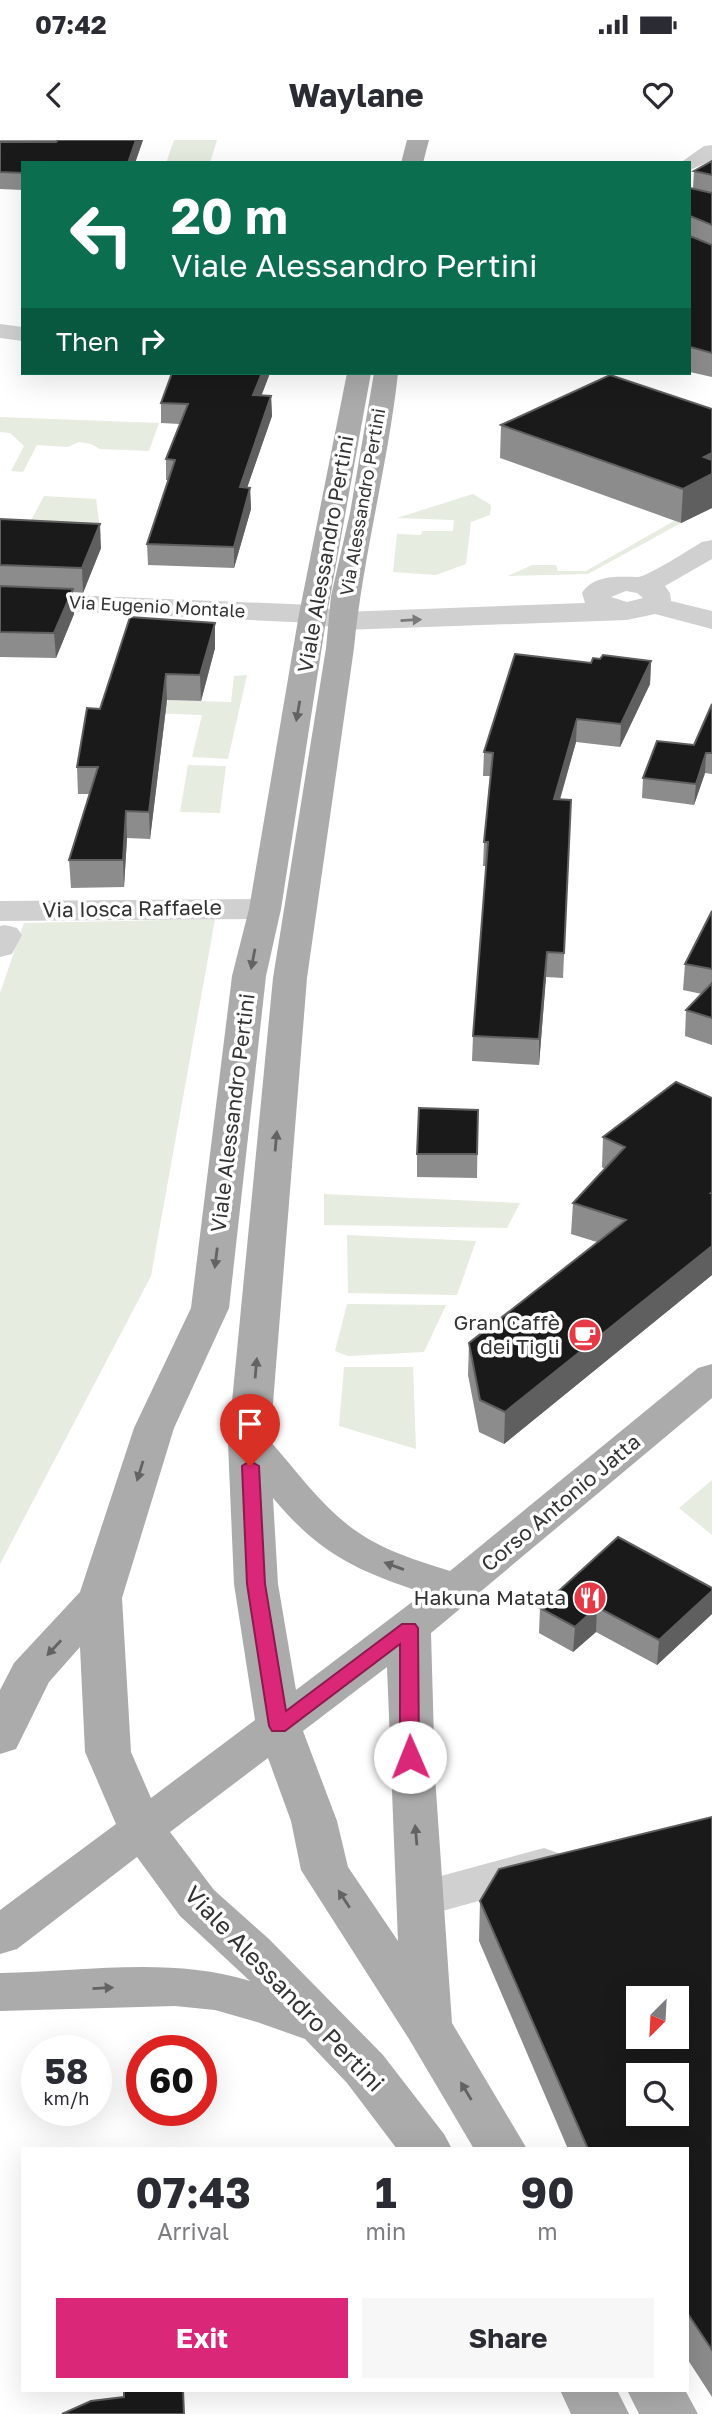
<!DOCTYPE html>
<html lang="en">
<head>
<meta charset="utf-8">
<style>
  :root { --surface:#fff; --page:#f7f7f7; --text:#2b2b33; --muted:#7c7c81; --accent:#db2777 }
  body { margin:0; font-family:"Golos Text",sans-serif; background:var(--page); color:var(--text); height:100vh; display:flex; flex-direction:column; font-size:26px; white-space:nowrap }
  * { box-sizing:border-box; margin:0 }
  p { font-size:23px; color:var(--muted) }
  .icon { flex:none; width:38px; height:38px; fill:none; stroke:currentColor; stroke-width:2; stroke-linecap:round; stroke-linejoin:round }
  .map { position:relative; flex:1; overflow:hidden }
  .drawer { position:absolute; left:21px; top:2007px; width:668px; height:245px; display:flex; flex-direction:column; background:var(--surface); border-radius:0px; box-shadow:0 7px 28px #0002 }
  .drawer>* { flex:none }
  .top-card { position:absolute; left:21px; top:21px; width:670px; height:214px; border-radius:0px; box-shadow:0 7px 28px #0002; background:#0b6e4f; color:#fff; overflow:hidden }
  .needle { width:46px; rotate:204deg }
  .buttons { position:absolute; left:626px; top:1846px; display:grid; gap:14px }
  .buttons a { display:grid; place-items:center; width:63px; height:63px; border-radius:0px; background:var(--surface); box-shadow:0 7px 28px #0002; font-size:35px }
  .speed { position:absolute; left:21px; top:1895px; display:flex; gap:14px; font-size:35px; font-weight:700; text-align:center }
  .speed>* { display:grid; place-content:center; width:91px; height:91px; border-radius:50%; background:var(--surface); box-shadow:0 7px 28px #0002; line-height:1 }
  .speed small { font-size:18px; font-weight:400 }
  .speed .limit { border:10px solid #d22; background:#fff; color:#111 }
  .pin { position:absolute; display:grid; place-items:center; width:60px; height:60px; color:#fff; margin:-72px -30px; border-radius:50% 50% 50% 0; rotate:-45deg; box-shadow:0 0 7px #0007 }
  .pin .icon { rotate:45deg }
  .me { position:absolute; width:77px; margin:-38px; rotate:359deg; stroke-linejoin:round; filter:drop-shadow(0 0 5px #0008) }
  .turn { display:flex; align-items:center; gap:24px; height:147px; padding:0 35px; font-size:32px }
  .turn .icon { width:91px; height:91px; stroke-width:2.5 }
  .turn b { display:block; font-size:49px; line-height:60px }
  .then { display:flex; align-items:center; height:66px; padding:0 35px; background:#0003; gap:14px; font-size:26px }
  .eta { display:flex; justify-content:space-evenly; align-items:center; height:119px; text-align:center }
  .eta b { font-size:42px; font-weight:700; line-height:49px }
  .action { display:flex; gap:14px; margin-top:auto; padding:14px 35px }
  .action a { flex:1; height:80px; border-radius:0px; background:var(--accent); color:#fff; font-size:28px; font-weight:700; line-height:80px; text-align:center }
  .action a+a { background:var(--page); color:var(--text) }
  .status { display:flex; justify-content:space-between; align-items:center; height:49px; padding:0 35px; background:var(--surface); direction:ltr }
  .status svg { height:19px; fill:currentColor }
  header { display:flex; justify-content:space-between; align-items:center; height:91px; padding:0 35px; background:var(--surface); font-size:32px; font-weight:700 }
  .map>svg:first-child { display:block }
</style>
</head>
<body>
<div class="status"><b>07:42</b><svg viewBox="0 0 49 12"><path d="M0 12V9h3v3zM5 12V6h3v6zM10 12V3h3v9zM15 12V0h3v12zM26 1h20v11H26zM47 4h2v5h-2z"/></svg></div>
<header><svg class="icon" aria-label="back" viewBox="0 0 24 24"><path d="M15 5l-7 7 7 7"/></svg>Waylane<svg class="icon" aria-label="heart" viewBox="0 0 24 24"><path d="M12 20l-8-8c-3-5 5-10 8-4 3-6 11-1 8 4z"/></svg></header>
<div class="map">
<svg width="712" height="2274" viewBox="0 0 712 2274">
  <rect width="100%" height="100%" fill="#fff"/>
  <path fill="#e6ecdf" d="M174,0H217L210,23H166Z
    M0,277L159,283L149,311L100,309L91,304L79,302L68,307L37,305L23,332L11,331L24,306L10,293L0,292Z
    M473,354L491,365L490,375L471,382L466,424L436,435L393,432L397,394L421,395L422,391H453L454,380L397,378Z
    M44,356L96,359L101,396L25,392Z
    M674,381L681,383L588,434L508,436L532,425H556L558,431H586Z
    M247,535L228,619L192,617L202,575L147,573L148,565H167L168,560L231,562L234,536Z
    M188,625L226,626L220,673L180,672Z
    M215,779L151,1136L0,1424V853L24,783Z
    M324,1054L520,1063L507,1088L324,1085Z
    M347,1095L476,1101L457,1155L348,1153Z
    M347,1164L446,1165L424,1212L348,1216L335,1211Z
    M344,1227H413L416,1309L339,1286Z
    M712,1340V1395L679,1368Z"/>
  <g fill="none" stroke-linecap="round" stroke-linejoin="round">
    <path fill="#d0d0d0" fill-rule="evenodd" d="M712,5V20L690,30V23H680L704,6Z
      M0,184L23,187V201L0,198Z
      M712,400V419L665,446L670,453L671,461L712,471V489L655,474L627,480L343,490L313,483L0,468V452L313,465L343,472L585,463L582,453C595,434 618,437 638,437C649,436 690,409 702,402ZM626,451L637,453L643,458L627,462L611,457Z
      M265,759L277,762L281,769L277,776L265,779L0,781V761Z
      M5,785L17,788L22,795L12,814L0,817V786Z
      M544,1708L561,1714L568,1726L561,1738L421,1777L404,1772L397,1759L404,1746Z"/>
    <path fill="#ababab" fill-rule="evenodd" d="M407,0H429L423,23H401Z
      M347,233H371L327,474L281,769L266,836L229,1168L174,1288L122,1458L131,1612L151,1658L255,1580L234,1444L228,1303L273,838L326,508L331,456L350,373L374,233H398C388,325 363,415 354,508L307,838L270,1301C302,1337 330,1379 374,1402C398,1415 425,1423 450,1431L698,1228L712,1224V1258L431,1493L435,1636L452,1883L527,2009H474L409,1899L301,1730L291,1681L268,1618L170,1692L214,1750L269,1799L383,1915L444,1994L452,2009H397L347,1943L305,1899L257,1882L215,1870L175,1866L0,1871V1833C83,1832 169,1816 250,1841L180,1776L137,1717L17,1809L0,1814V1770L116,1684L85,1612L80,1507L49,1542L16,1609L0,1614V1550L14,1523L80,1452L134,1288L191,1168L232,836L249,769L299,474ZM273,1358C320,1414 355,1430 424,1453L296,1550L278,1444ZM387,1527L398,1801L348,1727L337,1681L303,1591Z
      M560,2250H617L629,2274H571Z
      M627,2250H685L698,2274H639Z"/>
  </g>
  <path fill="#8c8c8c" d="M0,0H143L135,23H23V50L0,49Z
    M712,21V237L690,232V48L693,49L694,31Z
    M270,233L261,256H271L272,276L247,348H250L251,369L234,428L148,425L147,404L168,340H166V319L180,284L161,283V263Z
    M712,269V368L681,383L500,318L501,285Z
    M0,379L101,408L83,453L73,452L74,474L56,518L0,517Z
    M215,483V508L201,561L167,560L150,699L127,698L124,747L71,748L69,720L90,654H78L77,627L100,569Z
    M600,519L651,521L650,544L620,607L576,602L560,660H571L563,838L546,837L539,925L472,921L473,896L486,726H483L484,702L490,636H483L484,612L591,523Z
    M712,564V634L705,633L694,665L642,658L643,638L694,605Z
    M712,771V905L685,896L686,870L702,854L683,850L685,824Z
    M712,958V1135L504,1304L479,1292L468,1235L469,1203L597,1102L571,1094L573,1063L605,1029L602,1027L603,997Z
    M478,970L477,1038L417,1037V1014Z
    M712,1448V1474L657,1525L596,1492L573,1512L539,1493L540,1468Z
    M712,1677V2257L688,2220V2009H568L479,1801L480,1761Z"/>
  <path fill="#5f5f5f" d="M136,0H143L135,23H128Z
    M262,233H270L254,275L253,255Z
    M271,256L272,276L240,368V347Z
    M712,313V368L681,383L683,349L704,317Z
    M250,348L251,369L234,428V407Z
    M100,384L101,408L83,453L82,428Z
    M73,449L74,474L56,518L54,493Z
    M215,483V508L201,561L200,535Z
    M651,521L650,544L620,607L621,584Z
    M166,534L167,560L150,699L149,672Z
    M577,579L576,602L553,683L554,659Z
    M706,613L705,633L694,665L696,644Z
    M126,671L127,698L124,747L123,720Z
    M547,812L546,837L539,925V899Z
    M712,1106V1135L504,1304L505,1272Z
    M712,1451V1474L657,1525L659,1500Z
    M597,1467L596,1492L573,1512L575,1487Z"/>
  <path fill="#1a1a1a" stroke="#5f5f5f" stroke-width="2" fill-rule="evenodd" d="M58,0H136L128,23H23V33L0,32V2H56Z
    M712,21V35L694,31Z
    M690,48L712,53V85L690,76Z
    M690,80V96L712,105V213L690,207Z
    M172,233H262L253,255L271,256L240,347L250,348L234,407L147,404L175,320L166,319L188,264L161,263Z
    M610,235L712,269V313L704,317L712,320V334L683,349L501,285Z
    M0,379L100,384L82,428L0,425Z
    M0,446L73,449L54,493L0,492Z
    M130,477L215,483L200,535L166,534L149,672L126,671L123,720H69L98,627H77L87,568L100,569Z
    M515,514L591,523L593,518L600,519L603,515L651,521L621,584L577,579L554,659L571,660L564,813L547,812L539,899L473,896L488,702H484L493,613L484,612Z
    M712,564V613H706L696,644L643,638L657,601L694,605Z
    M712,771V829L685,824Z
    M712,843V878L686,870Z
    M676,942L712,958V1052L711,1053H712V1106L505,1272L480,1260L469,1203L626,1080L573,1063L625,1007L603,997Z
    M419,968L478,970L477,1014H417Z
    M618,1397L712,1448V1451L659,1500L597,1467L575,1487L540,1468Z
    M712,1677V2210L688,2174V2009H588L480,1761L499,1729ZM639,1858H677V1897H639ZM639,1936H677V1974H639Z
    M124,2250H183L184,2274H62L91,2261L124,2257Z"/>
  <defs><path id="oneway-solid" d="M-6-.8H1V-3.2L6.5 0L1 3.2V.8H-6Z" transform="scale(1.75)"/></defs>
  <use fill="#7a7a7a" href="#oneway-solid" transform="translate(411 480) rotate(-3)"/>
  <g fill="#636363">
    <use href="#oneway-solid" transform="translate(298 571) rotate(100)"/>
    <use href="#oneway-solid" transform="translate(253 819) rotate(101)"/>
    <use href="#oneway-solid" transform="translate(276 1001) rotate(-85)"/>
    <use href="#oneway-solid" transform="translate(216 1118) rotate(97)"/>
    <use href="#oneway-solid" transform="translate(256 1228) rotate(-85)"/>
    <use href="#oneway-solid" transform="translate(140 1331) rotate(107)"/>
    <use href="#oneway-solid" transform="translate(394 1426) rotate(-160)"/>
    <use href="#oneway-solid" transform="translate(54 1508) rotate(133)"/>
    <use href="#oneway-solid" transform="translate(416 1695) rotate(-95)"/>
    <use href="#oneway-solid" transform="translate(344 1759) rotate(-123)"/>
    <use href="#oneway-solid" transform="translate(103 1848) rotate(-3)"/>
    <use href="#oneway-solid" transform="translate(466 1951) rotate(-121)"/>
  </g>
  <path fill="#db2777" stroke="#8e194d" stroke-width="2" d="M250,1321L259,1326L265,1444L286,1571L402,1484H415L418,1488L419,1617L416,1621H403L400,1617V1504L285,1591H272L269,1586L247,1444L242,1326Z"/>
  <defs>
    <symbol id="cafe-disc" viewBox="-11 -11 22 22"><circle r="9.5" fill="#e63946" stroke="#fff"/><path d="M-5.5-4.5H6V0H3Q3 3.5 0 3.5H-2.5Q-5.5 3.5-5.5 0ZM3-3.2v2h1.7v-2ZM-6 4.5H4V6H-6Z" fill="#fff"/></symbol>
    <symbol id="restaurant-disc" viewBox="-11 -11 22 22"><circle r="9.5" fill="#e63946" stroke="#fff"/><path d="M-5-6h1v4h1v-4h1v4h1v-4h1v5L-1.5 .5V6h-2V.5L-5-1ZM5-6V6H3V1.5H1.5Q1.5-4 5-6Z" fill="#fff"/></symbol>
  </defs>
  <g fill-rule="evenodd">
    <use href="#cafe-disc" x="566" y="1176" width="38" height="38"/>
    <use href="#restaurant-disc" x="571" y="1439" width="38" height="38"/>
  </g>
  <g text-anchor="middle" stroke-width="7" stroke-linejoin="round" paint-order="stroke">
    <g font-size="18" fill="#333" stroke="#fff">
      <text transform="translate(363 362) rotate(-80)" y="6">Via Alessandro Pertini</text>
      <text transform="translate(157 467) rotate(3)" y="6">Via Eugenio Montale</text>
    </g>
    <g font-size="21" fill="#333" stroke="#fff">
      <text transform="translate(326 414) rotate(-80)" y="7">Viale Alessandro Pertini</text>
      <text transform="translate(132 769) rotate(-1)" y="7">Via Iosca Raffaele</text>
      <text transform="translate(233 973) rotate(-83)" y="7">Viale Alessandro Pertini</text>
      <text transform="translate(561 1363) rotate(-40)" y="7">Corso Antonio Jatta</text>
    </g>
    <g font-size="21" fill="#333" stroke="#fff" text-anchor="end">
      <text x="560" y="1190">Gran Caffè<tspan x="560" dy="24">dei Tigli</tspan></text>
      <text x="566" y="1465">Hakuna Matata</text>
    </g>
    <g font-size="24" fill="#333" stroke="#fff">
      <text transform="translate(284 1849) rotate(46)" y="8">Viale Alessandro Pertini</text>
    </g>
  </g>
</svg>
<div class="buttons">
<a><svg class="needle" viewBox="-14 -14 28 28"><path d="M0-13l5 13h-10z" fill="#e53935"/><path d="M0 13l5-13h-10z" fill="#7c7c81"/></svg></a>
<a><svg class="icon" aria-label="search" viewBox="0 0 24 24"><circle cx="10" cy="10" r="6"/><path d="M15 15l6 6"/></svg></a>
</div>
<div class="speed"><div>58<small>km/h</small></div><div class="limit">60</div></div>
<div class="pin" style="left:250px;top:1326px;background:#d93025"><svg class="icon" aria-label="arrive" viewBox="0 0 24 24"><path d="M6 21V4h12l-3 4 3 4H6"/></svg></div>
<svg class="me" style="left:410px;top:1617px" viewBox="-20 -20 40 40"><circle r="19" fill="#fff"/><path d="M0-13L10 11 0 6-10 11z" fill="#db2777"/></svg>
<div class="top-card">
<div class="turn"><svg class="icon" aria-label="left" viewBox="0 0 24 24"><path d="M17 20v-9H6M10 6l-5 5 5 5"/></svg><div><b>20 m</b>Viale Alessandro Pertini</div></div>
<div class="then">Then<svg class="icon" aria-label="right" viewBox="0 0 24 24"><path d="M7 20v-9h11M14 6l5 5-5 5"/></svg></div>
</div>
<section class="drawer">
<div class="eta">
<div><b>07:43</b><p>Arrival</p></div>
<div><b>1</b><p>min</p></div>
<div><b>90</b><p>m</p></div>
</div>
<div class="action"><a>Exit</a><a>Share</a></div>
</section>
</div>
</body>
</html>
